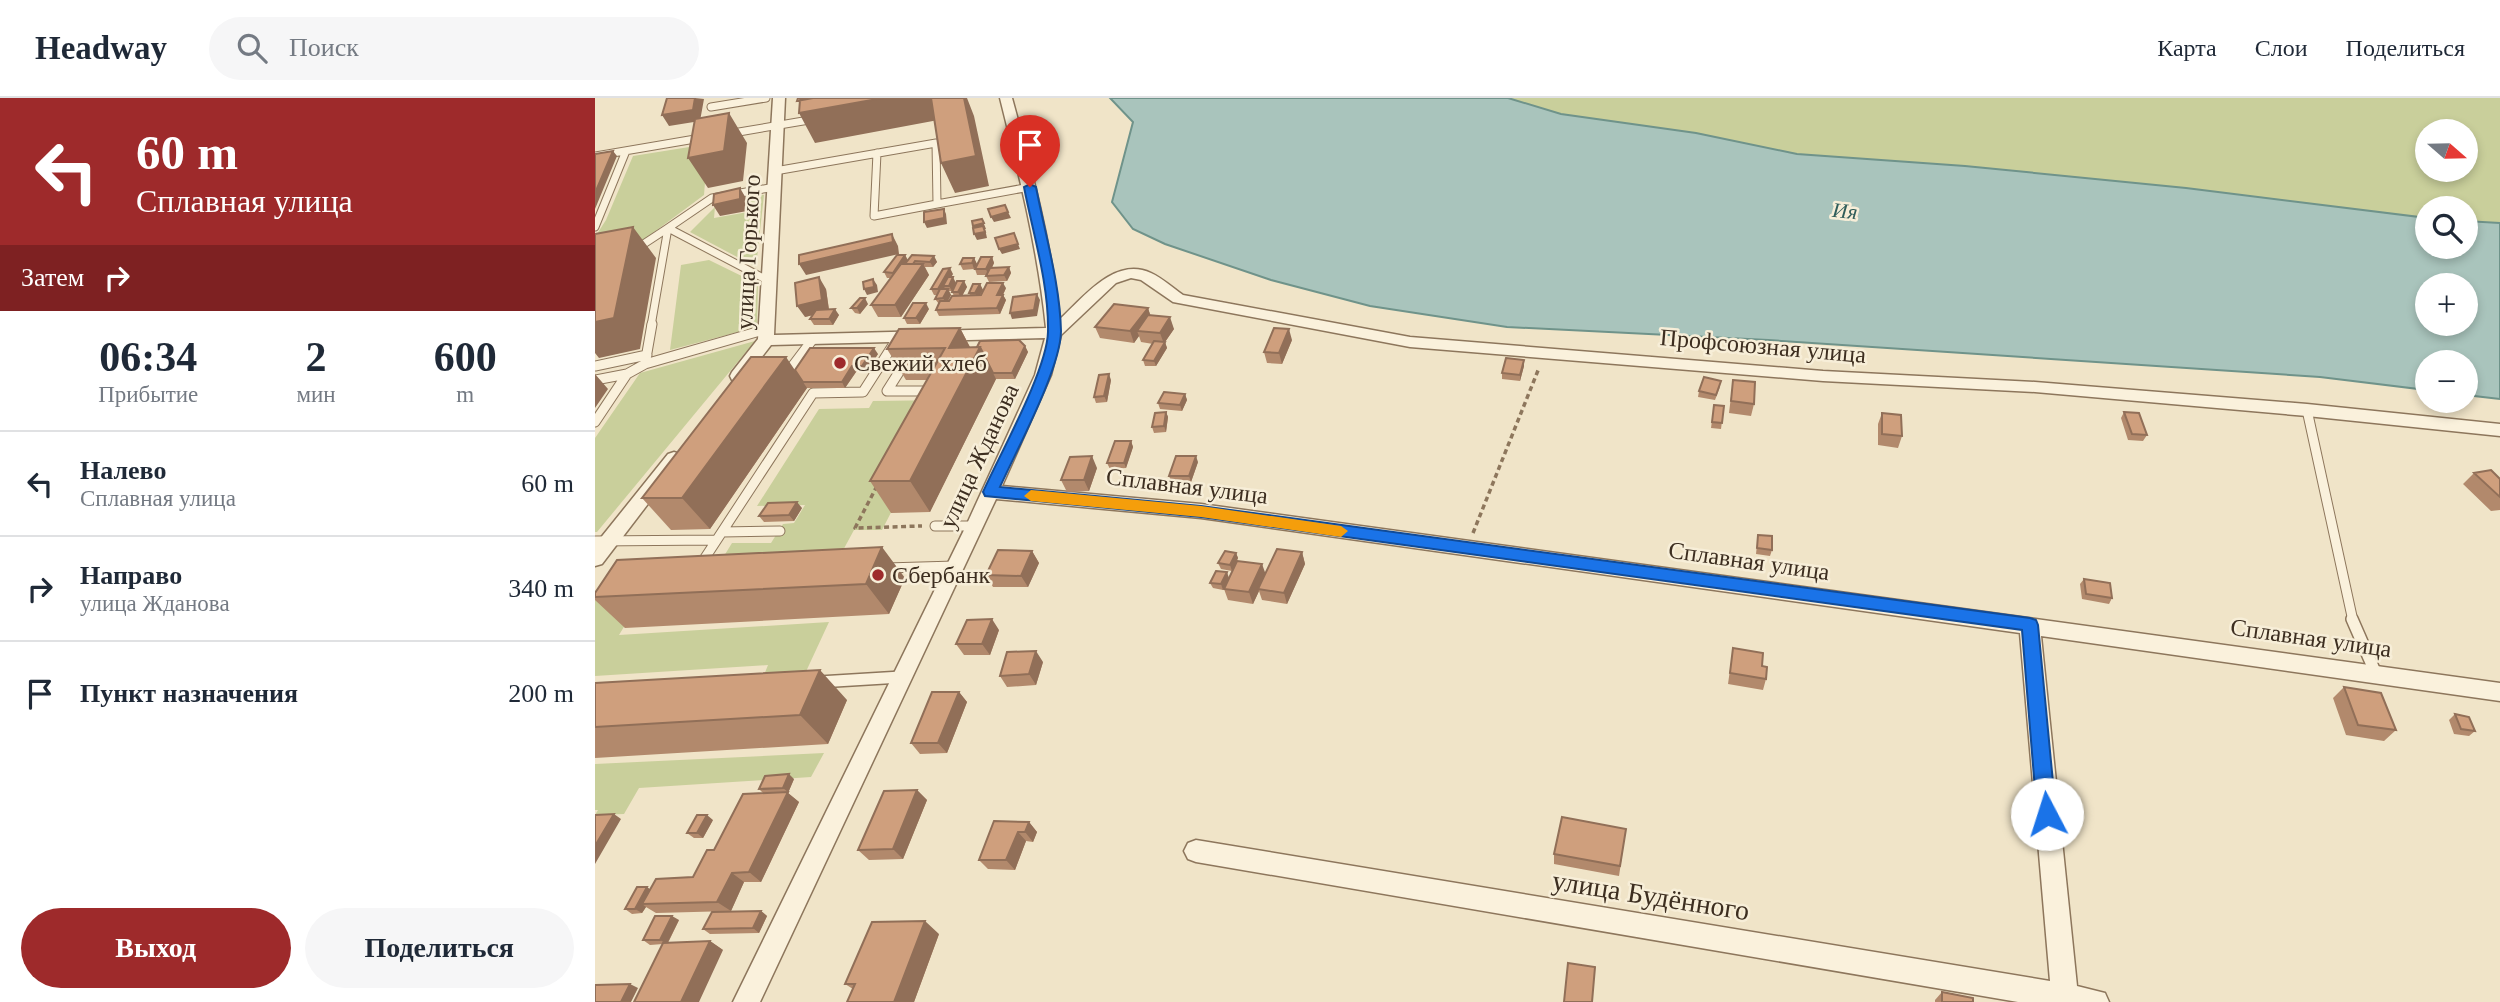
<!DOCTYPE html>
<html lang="ru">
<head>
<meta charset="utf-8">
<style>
  :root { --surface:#fff; --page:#f6f6f7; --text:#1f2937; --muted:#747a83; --line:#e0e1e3; --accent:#9e2a2b }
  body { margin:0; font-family:"Times New Roman",serif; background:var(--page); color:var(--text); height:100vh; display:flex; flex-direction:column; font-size:26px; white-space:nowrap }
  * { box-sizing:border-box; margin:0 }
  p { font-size:23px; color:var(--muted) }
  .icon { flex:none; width:38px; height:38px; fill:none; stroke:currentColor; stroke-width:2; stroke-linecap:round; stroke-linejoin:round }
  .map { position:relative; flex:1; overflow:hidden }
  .sheet { display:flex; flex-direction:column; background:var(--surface); width:595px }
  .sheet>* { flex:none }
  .guide { background:#9e2a2b; color:#fff; overflow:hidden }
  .needle { width:46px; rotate:110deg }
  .buttons { position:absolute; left:1820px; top:21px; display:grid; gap:14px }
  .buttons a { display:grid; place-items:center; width:63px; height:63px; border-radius:50%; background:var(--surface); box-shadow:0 4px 10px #0003; font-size:35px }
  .pin { position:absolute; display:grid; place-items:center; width:60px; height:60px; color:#fff; margin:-72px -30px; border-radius:50% 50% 50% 0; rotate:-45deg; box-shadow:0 0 7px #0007 }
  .pin .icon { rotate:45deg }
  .me { position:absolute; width:77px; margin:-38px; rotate:355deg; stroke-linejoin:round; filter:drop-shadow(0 0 5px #0008) }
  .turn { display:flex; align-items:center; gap:24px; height:147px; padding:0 21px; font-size:32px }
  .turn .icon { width:91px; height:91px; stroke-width:2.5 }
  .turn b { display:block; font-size:49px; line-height:60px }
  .then { display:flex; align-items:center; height:66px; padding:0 21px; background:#0003; gap:14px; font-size:26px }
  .eta { display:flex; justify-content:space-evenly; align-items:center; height:119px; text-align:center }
  .eta b { font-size:42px; font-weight:600; line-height:49px }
  .action { display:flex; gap:14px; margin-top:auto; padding:14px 21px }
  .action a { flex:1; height:80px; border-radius:42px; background:var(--accent); color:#fff; font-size:28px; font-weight:600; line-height:80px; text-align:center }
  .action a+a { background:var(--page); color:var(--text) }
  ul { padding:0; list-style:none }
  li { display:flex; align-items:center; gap:21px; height:105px; padding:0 21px; border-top:2px solid var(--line) }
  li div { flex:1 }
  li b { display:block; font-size:26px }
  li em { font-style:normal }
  header { display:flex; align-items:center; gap:42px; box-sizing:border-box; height:98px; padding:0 35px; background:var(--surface); border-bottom:2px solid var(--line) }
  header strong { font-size:33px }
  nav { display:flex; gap:38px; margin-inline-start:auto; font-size:24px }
  .search { width:490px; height:63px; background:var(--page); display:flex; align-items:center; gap:18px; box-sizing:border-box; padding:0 24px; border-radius:38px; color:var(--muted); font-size:26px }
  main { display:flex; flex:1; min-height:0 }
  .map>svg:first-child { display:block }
</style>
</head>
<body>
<header>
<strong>Headway</strong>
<div class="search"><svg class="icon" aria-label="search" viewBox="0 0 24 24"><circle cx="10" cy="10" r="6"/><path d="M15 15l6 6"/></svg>Поиск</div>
<nav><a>Карта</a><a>Слои</a><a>Поделиться</a></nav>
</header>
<main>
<section class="sheet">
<div class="guide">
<div class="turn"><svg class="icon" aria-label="left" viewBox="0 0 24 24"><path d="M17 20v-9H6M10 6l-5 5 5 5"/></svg><div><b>60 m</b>Сплавная улица</div></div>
<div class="then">Затем<svg class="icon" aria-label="right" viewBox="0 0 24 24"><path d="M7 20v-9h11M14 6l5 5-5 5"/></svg></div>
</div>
<div class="eta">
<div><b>06:34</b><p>Прибытие</p></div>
<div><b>2</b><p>мин</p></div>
<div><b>600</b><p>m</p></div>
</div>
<ul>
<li><svg class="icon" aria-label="left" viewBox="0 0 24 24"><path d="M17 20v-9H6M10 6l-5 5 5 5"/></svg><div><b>Налево</b><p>Сплавная улица</p></div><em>60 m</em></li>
<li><svg class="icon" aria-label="right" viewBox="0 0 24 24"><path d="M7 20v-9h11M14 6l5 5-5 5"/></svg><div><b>Направо</b><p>улица Жданова</p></div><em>340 m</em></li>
<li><svg class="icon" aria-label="arrive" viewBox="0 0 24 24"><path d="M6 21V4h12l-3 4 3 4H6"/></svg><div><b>Пункт назначения</b></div><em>200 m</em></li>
</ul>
<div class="action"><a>Выход</a><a>Поделиться</a></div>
</section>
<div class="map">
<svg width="1905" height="904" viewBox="0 0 1905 904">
  <rect width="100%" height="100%" fill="#f0e4c8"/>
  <path fill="#c9cf9b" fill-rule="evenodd" d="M913,0H1905V125L1871,123V110H1832V120H1818L1591,90L1370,68L1202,56L1101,35L966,16ZM1832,33H1871V72H1832Z
    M113,46L109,97L0,178V139L11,122L38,58Z
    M152,95L169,97L161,169L95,134L120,109L119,120L153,114Z
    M114,162L163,186L162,229L75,252L86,167Z
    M160,243L2,434H0V340L45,275Z
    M354,302L287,432H259L246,456L129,458L137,445H176L188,426L199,425L210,407L162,408L224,311L274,310L278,303Z
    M67,466L24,537L234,524L208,580L167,582L173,567L0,578V493L29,468Z
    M229,655L216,679L44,690L29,716L0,717L3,712H0V666Z"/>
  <path fill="#a9c4bc" stroke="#6f938a" stroke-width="2" fill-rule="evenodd" d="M515,0H913L966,16L1101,35L1202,56L1370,68L1591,90L1832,120V149H1871V123L1905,125V301L1871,297V264H1832V292L1725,279L1173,242L912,229L775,208L676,182L570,146L538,131L517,104L538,24ZM1832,187H1871V226H1832Z"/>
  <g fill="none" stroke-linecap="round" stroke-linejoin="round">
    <defs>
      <path id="service-far2" d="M116,9L171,0
        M132,36L220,21
        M282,55L279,118L342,106
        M0,58L106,40
        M180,73L341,45L342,106L435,89
        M0,129L31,53
        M41,151L73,130
        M174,183L73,130L117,100L180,89
        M56,228L73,130"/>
      <path id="service-far1" d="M311,263L292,293H334
        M50,266L57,226
        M0,268L52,257
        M190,278L218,241
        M0,282L32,276
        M1712,312L1758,523
        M0,324L32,276L50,266L172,231
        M340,428H380
        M127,434L185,433
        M0,443L121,442
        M104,469L218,295L268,294L300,244
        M291,470L360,468"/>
      <path id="service" d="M1757,521L1781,576
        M224,584L306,579"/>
      <path id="minor" d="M178,0H190L179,237L451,230C443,152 424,76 405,0H417C437,73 456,145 465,221C489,199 520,158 556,175C567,180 578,190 588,197L815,239L1228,273L1440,284L1712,306L1905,326V338L1712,318L1440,294L1228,283L815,249L578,204L546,182L536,180L521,185L466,237L456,277L407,388L606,406L1905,585V603L1446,538L1482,888L1510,895L1514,904H1423L601,764L593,761L589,753L593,745L601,742L1455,883L1425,535L606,420L401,401L165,904H138L371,428L440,277L450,240L176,247L149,282H137L135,278L137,274L163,241Z
        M79,354L85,356L88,360L85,364L7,466L0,468V447L73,356Z"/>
    </defs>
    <use href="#service-far2" stroke="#8d765c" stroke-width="9"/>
    <use href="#service-far1" stroke="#8d765c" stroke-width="11"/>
    <use href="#service" stroke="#8d765c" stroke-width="14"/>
    <use href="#minor" stroke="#8d765c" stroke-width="3"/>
    <path stroke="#8d765c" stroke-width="3.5" stroke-dasharray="5 3.5" stroke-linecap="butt" d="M282,388L260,430L327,428
      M878,435L944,270"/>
    <use href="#service-far2" stroke="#faf1dc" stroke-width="7"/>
    <use href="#service-far1" stroke="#faf1dc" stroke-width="9"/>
    <use href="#service" stroke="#faf1dc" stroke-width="11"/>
    <use href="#minor" fill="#faf1dc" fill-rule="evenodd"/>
  </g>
  <path fill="#b2896c" d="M310,157L313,162L339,158L342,164L338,169H330L334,177L306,219H283L276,207L296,180H292L289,174Z
    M397,159L399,165L397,170L414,169L416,175L412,183L394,184L391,178V177H382L380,171Z
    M379,160L382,166L379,171L368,172L365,166Z
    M358,176L356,179L357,193H354L356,197L353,203L359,198L357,194L369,183L372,189L367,198L375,197L374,195L385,186L388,192L385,197L411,190L408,197L411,202L405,216L344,218L341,212L344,206L340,201L342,197H339L336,191Z
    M231,191L234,211L244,217L238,227H219L215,221L218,217L210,219Z
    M273,206L265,216L260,215L256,210Z
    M553,210L555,217L579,231L570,244L572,250L561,268H550L548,262L558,246L546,244L544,238L539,245L505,240L500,229Z
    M334,211L325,226H312L309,220Z
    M365,230L375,249L430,248L433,254L420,281H401L335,414L296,415L275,383L332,282H311L292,251Z
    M697,242L687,266L672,265L669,254Z
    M283,256L271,274H261L250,290H212L115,431L76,432L47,400L200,272Z
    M929,268L925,283L907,281V275Z
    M516,282L512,304L501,305L499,299Z
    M1138,282L1159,306L1156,318L1134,315Z
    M1125,289L1120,302L1103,299L1104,293Z
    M590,296L592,302L587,313L565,311L563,305Z
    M1119,307L1129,308L1126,331L1116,330Z
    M571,314L573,319L571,334L559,335L557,329Z
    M1529,314L1552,337L1548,343L1533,342L1526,320Z
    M1287,315L1307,338L1303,350L1283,347V326Z
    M536,343L538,349L531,370L515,371L512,365Z
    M603,364L596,384L576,383L574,378Z
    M502,370L494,393L472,394L466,382Z
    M1879,375L1905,381V412L1896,413L1868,386Z
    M207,410L199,423L169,424L164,418Z
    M1163,437L1177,452L1175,458L1161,456Z
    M437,453L444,465L433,489H398L391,477Z
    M707,454L710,466L692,506L667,502L664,493L658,506L633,502L629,491L670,476Z
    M641,455L643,460L637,473L626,471L623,465Z
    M310,480L294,516L30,530L0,502V495Z
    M634,480L628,492L618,490L615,485Z
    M1489,481L1517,500L1514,506L1487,501L1485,486Z
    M404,532L395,557H369L361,546Z
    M1138,550L1167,568L1171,581L1168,592L1133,586Z
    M448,564L441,587L412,589L405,578Z
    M0,585L252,602L233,646L0,660Z
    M1749,589L1801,632L1789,643L1751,637L1738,600Z
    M364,594L372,604L352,655L325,656L316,645Z
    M1860,616L1880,633L1874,638L1859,636L1854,622Z
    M199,681L193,695L204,704L166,784H149L136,813L61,815L51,809L47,815L37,816L30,811L55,791L98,779L119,752L168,695L164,691Z
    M322,692L332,702L308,761L274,762L263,752Z
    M118,722L108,740H99L92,735Z
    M434,724L442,734L438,744L431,743L420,772L393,771L384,762Z
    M1031,731L1024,778L959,766V756Z
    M166,813L172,818L164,835L115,836L108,831Z
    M84,822L73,845L115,843L128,852L68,846L55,847L48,842Z
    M344,836L319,904H252L258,891L250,886Z
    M1347,894L1378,904H1340V902Z"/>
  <path fill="#916f58" d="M100,0L109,1L105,23L74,28L67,17Z
    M286,0H349L354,20L220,45L204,15Z
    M369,0H372L379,18L394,88L360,95L346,65Z
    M134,15L152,45L148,83L113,90L93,60Z
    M18,53L22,58L0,111V95Z
    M145,90L152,102V113L125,118L118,107Z
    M349,111L351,116L352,126L332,130L329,124Z
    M413,114L416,120L399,124L396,119Z
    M387,121L391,131H390L392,140L382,142L379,136L381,134L378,128Z
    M38,129L61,160L45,251L4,260L0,255V224Z
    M297,136L303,148L304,156L211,177L204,166Z
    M423,146L425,151L407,156L404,151Z
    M310,157L313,163L301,180L298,175Z
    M339,158L342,164L338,169L335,164Z
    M397,159L399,165L393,177L391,171Z
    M379,160L382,166L379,171L377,165Z
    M328,166L334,177L306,219L300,207Z
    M414,169L416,175L412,183L409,177Z
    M355,170L358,176L351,188H348L350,190L346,197L343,191Z
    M224,179L231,191L234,213L210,219L202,208Z
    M358,179L361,185L357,193L354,188Z
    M278,181L282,187L283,194L272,197L269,191Z
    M369,183L372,189L366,200L363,194Z
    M408,185L411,190L405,203L402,197Z
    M385,186L388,192L383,200L380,195Z
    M353,191L356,197L351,206L348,200Z
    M442,196L445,202L442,218L417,221L415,215Z
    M408,197L411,202L405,216L402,210Z
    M270,200L273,206L265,216L262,210Z
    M331,205L334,211L325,226L321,220Z
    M553,210L557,222L542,233L544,238L539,245L535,233Z
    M240,211L244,217L238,227L234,221Z
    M575,219L579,231L570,244L572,250L561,268L559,263L569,246L565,235Z
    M365,230L380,259L385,249L401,281L335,414L315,383L354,250Z
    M694,231L697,242L687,266L684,255Z
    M430,248L433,254L420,281L417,275Z
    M279,250L283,256L271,274L267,268Z
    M191,259L212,290L115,431L87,400Z
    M929,262V268L925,283V277Z
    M257,268L261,274L250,290L247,284Z
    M0,276L13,291L0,310Z
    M514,276L516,282L512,304L509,298Z
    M590,296L592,302L587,313L585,307Z
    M571,314L573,319L571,334L569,328Z
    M536,343L538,349L531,370L529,365Z
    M497,358L502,370L494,393L489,382Z
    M601,358L603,364L596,384L594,378Z
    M202,404L207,410L199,423L194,417Z
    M287,449L310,480L294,516L271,486Z
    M437,453L444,465L433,489L426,478Z
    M707,454L710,466L692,506L689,495Z
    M641,455L643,460L637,473L635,467Z
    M667,466L671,477L663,491L664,493L658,506L654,494Z
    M632,474L634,480L628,492L626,486Z
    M397,521L404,532L395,557L387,546Z
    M441,553L448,564L441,587L434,576Z
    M225,572L252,602L233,646L205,617Z
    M364,594L372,604L352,655L343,645Z
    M194,676L199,681L193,695L204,704L166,784L154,774L193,694L188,690Z
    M322,692L332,702L308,761L298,751Z
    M19,716L26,721L0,766V748Z
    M112,717L118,722L108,740L102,735Z
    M434,724L442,734L438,744L430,734Z
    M423,734L431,743L420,772L411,762Z
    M137,775L149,784L136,813L122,804Z
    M52,789L59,794L47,806L51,809L47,815L40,811Z
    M166,813L172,818L164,835L158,830Z
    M77,818L84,822L72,846L65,842Z
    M330,823L344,836L319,904H299Z
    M115,843L128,852L104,904H86Z
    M35,886L43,890L36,904H26Z"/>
  <path fill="#cf9f7d" stroke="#916f58" stroke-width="2" d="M72,0H100L98,12L67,17Z
    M203,0H218L202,3Z
    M217,0H288L204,15L205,2Z
    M336,0H369L381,58L346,65Z
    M134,15L129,53L93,60L100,21Z
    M18,53L0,95V56Z
    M145,90V101L118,107L119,96Z
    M410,107L413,114L396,119L393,111Z
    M349,111V120L329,124V114Z
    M387,121L389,125L378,128L377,123Z
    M388,128L390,134L379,136L378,130Z
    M38,129L19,220L0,224V136Z
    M419,135L423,146L404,151L400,140Z
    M297,136L298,144L204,166V157Z
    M302,157H310L298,175L289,174Z
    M317,157L339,158L335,164L320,163L318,166H310Z
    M386,159H397L391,171H380Z
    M368,160H379L377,165L365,166Z
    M306,166H328L300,207H276Z
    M414,169L409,177L391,178L395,170Z
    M355,170L343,191H336L348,171Z
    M224,179L227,202L202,208L200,185Z
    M353,179H358L354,188H348Z
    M278,181L279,189L269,191L268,184Z
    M362,183H369L363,194H357Z
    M392,185H408L402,197H408L402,210L341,212L345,203H354L357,198L386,197Z
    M378,186H385L380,195H374Z
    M345,191H353L348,200L340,201Z
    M442,196L439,212L415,215L418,199Z
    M265,200H270L262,210H256Z
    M318,205H331L321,220H309Z
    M519,206L553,210L535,233L500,229Z
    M240,211L234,221H215L221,212Z
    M553,217L575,219L565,235L542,233Z
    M365,230L354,250L385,249L315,383H275L350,250L292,251L304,231Z
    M679,230L694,231L684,255L669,254Z
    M424,242L430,248L417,275H398L385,249H382L385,243Z
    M559,243L570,244L559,263L548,262Z
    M215,250H279L267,268H257L247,284H208L200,272Z
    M156,259H191L87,400H47Z
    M911,260L929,262L925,277L907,275Z
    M514,276L509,298L499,299L504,277Z
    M1109,279L1126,283L1121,297L1104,293Z
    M1138,282L1160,284L1159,306L1136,303Z
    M569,294L590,296L585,307L563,305Z
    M1119,307L1129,308L1127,325L1117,324Z
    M571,314L569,328L557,329L560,315Z
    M1529,314L1544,315L1552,337L1537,336Z
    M1287,315L1306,317L1307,338L1287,336Z
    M520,343H536L529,365H512Z
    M497,358L489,382H466L475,359Z
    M581,358H601L594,378H574Z
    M1896,372L1905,381V399L1879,375Z
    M202,404L194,417L164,418L173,405Z
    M1163,437L1177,438V452L1162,450Z
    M287,449L271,486L0,499V495L22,462Z
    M682,451L707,454L689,495L663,491Z
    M403,452L437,453L426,478L391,477Z
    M630,453L641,455L635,467L623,465Z
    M642,463L667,466L654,494L629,491Z
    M621,473L632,474L626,486L615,485Z
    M1489,481L1515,485L1517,500L1491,496Z
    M397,521L387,546H361L372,522Z
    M1138,550L1168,555L1167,568L1172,569L1171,581L1135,575Z
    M441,553L434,576L405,578L412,554Z
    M225,572L205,617L0,629V585Z
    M1749,589L1786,595L1801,632L1763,627Z
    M337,594H364L343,645H316Z
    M1860,616L1874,619L1880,633L1866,631Z
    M194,676L188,690L164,691L170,678Z
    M322,692L298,751L263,752L289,693Z
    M193,694L154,774L137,775L122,804L47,806L61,781L98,779L112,752H119L148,696Z
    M19,716L0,748V717Z
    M102,717H112L102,735H92Z
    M967,719L1031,731L1025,768L959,756Z
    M399,723L434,724L430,734H423L411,762H384Z
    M42,789H52L40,811H30Z
    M166,813L158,830L108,831L117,814Z
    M60,818H77L65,842H48Z
    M330,823L299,904H252L260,886H250L277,824Z
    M115,843L86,904H39L68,845Z
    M973,865L1000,869L997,904H969Z
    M35,886L26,904H0V887Z
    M1347,894L1378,900V904H1347Z"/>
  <path fill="#1a73e8" stroke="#114b97" stroke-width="2" d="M435,86L441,89C450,136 465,186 466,233C466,270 421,353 405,389L606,408L1435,520L1441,522L1443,527L1461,716L1458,722L1452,724L1445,722L1442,716L1427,532L606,419L390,398L388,394C405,356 452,272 453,234C454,186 438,136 429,89Z"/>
  <path fill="#f59e0b" d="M436,392L606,408L746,428L753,433L746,439L606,419L436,403L429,398Z"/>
  <g fill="#9e2a2b" stroke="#f7eed8" stroke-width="2.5">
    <circle cx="245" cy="265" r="7"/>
    <circle cx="283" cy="477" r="7"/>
  </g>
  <g text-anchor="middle" stroke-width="5" stroke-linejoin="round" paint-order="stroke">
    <g font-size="21" font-style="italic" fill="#2f5d5a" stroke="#f7eed8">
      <text transform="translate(1250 113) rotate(6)" y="7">Ия</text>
    </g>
    <g font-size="24" fill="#3d2e20" stroke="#f7eed8">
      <text transform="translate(153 154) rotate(-87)" y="8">улица Горького</text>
      <text transform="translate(1168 248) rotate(5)" y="8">Профсоюзная улица</text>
      <text transform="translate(384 358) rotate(-65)" y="8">улица Жданова</text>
      <text transform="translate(592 388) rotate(7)" y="8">Сплавная улица</text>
      <text transform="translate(1154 463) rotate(8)" y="8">Сплавная улица</text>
      <text transform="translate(1716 540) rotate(8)" y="8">Сплавная улица</text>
    </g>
    <g font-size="24" fill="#3d2e20" stroke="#f7eed8" text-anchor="start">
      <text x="259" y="273">Свежий хлеб</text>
      <text x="297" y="485">Сбербанк</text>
    </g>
    <g font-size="28" fill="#3d2e20" stroke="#f7eed8">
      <text transform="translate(1056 797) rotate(9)" y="10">улица Будённого</text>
    </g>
  </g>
</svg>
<div class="buttons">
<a><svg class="needle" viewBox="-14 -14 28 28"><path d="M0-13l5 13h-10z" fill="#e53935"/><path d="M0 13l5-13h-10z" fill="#747a83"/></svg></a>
<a><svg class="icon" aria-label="search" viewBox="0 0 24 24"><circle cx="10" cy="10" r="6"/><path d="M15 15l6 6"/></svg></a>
<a>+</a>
<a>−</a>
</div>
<div class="pin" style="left:435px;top:89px;background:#d93025"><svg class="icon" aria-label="arrive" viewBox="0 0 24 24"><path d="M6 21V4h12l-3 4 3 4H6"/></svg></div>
<svg class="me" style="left:1452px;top:716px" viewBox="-20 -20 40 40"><circle r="19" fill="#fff"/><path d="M0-13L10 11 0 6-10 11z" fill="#1a73e8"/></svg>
</div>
</main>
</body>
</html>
